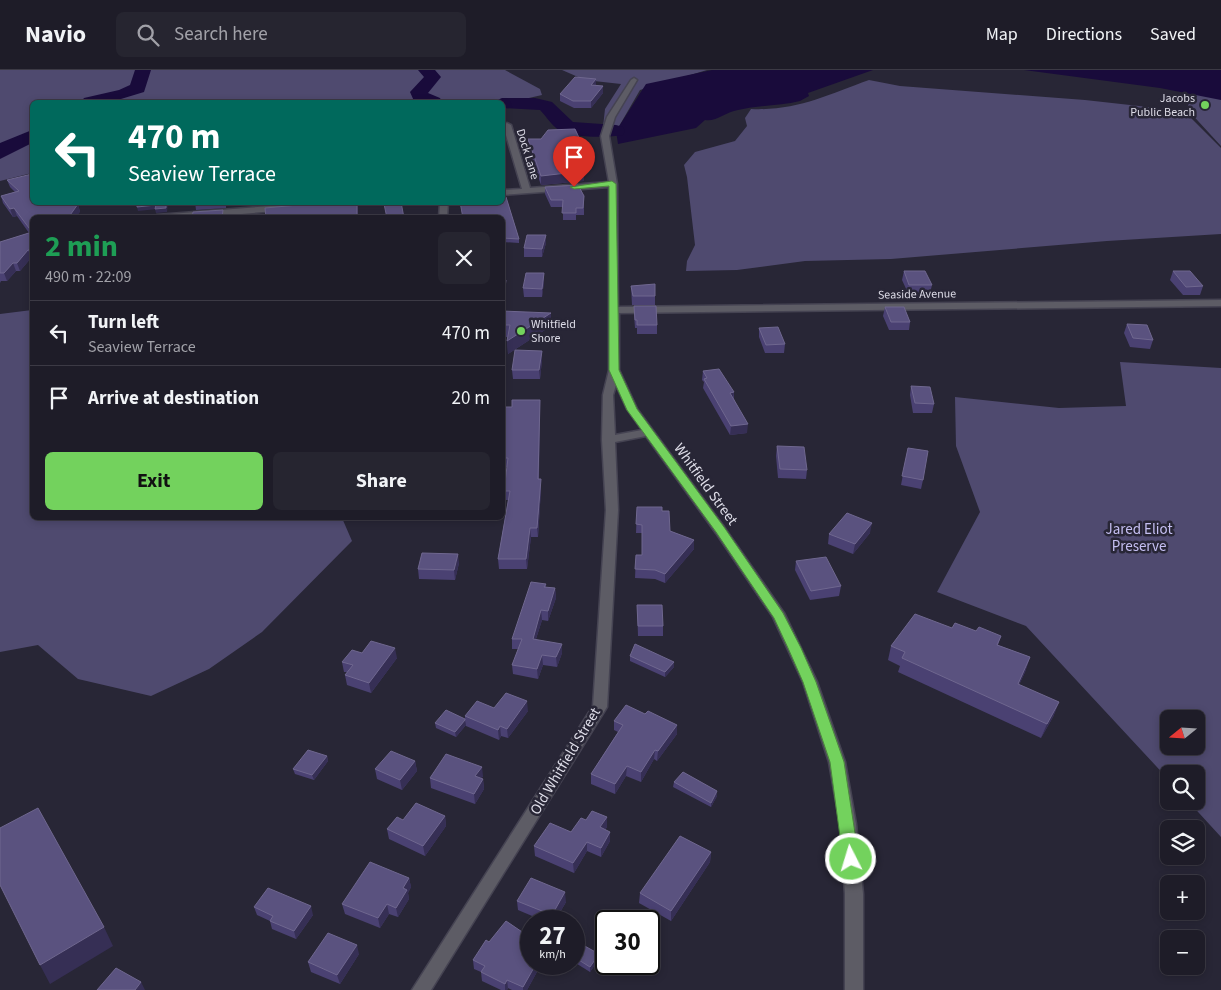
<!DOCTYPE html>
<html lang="en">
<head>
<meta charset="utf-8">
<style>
  :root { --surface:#1e1c28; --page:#262530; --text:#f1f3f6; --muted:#a1a1a8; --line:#3c3a45; --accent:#73d25d }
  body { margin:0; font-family:"Source Sans 3",sans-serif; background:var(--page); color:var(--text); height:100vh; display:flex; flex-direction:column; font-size:19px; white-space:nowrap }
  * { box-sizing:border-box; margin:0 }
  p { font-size:16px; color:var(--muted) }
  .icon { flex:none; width:28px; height:28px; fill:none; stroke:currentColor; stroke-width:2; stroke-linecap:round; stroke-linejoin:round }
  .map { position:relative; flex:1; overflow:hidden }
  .drawer { position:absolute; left:30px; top:145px; width:475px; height:305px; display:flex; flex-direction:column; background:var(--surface); border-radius:8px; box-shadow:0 2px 8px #0003,0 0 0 1px var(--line) }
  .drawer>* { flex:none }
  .hud { position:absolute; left:30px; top:30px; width:475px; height:105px; border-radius:8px; box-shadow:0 2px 8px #0003,0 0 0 1px var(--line); background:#00695c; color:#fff; overflow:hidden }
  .needle { width:32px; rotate:252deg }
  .buttons { position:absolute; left:1160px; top:640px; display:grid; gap:10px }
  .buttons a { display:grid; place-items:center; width:45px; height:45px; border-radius:8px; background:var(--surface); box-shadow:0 2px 8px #0003,0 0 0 1px var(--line); font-size:25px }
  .speed { position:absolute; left:520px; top:840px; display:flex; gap:10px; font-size:25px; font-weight:700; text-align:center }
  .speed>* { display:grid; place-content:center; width:65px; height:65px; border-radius:50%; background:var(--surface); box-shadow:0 2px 8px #0003,0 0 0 1px var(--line); line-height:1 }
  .speed small { font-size:12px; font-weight:400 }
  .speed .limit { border:2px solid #111; border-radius:8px; background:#fff; color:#111 }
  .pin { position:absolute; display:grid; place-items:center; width:42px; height:42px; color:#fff; margin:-51px -21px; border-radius:50% 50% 50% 0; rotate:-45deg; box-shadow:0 0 5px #0007 }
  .pin .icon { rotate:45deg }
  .me { position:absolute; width:55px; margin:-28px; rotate:355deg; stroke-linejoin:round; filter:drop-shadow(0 0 4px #0008) }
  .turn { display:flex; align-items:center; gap:18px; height:105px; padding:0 15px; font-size:22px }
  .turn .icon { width:65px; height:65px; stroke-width:2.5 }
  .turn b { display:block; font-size:35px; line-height:42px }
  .round { display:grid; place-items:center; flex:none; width:52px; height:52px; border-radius:8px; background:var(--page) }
  .headline { display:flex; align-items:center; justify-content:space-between; height:85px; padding:0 15px }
  h1 { font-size:30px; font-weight:700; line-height:38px; color:#1e9e55 }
  .action { display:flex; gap:10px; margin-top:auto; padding:10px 15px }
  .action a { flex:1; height:58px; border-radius:8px; background:var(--accent); color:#111; font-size:20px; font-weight:700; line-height:58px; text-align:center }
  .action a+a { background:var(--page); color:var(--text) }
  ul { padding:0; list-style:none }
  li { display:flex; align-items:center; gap:15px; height:65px; padding:0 15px; border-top:1px solid var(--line) }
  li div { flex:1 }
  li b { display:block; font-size:19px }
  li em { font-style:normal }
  header { display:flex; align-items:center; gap:30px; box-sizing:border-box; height:70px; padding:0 25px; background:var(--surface); border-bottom:1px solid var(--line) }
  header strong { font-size:24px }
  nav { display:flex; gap:28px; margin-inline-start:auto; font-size:18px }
  .search { width:350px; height:45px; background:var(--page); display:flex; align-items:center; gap:12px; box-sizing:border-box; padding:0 18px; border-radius:8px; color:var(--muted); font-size:19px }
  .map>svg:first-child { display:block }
</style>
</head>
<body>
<header>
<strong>Navio</strong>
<div class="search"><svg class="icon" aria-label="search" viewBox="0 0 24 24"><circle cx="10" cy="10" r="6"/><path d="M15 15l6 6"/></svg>Search here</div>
<nav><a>Map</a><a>Directions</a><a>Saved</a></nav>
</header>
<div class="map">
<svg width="1221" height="920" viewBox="0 0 1221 920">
  <rect width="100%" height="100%" fill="#282636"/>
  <path fill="#4f4a6f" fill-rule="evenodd" d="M0,0H505L540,19L542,25L503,34L32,32V103L0,111Z
    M562,0H707L640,20L618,58L603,57L605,39L621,14L585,10Z
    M869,10L900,16L1085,30L1184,41L1221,78V164L1107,171L891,189L805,191L737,200L686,201L687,191L695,175L687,107L684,95L695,82L735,71L747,56L745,48L751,39C797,41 827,25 869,10Z
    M1193,21L1221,24V76L1187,39Z
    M32,240V448H342L352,471L262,562L209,599L151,626L78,609L38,575L0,582V244Z
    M1120,292L1221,298V767L1188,731H1196V704H1169V710L1026,556L937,522L980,442L956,376L955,327L1059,338L1126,336ZM1169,649H1196V676H1169Z"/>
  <path fill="#190b3b" d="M712,0H873L808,23L809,26L800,31C780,36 758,35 738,40C726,42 716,52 705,50L696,58L618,74L616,61L646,14Z
    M1024,0H1221V30L1160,18Z"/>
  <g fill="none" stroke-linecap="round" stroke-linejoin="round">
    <path fill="#190b3b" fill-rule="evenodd" d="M135,0H151L144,22L111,32H81L84,28L119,20L130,15Z
      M418,0H435L441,7L428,23L440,28L442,32L414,31L410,22L424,7Z
      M502,28H535L552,32L573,52L616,55L623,57L625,61L623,65C608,68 572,68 559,60C552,56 546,46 540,40L502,38V32H493Z
      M32,60V73L0,89V73Z"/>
    <defs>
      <path id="minor" d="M634,8L637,10L615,47L609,66L617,114L618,237L1221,230V236L619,243V300L637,339L724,457L784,543L817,612L845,692L856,754L863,824V920H845V824L840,754L829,692L803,612L773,547L716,463L646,366L615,372L618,440L607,637L431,920H412L593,636L606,440L602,370L603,325L609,300V117L502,125V120L522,119L503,55L507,53L511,55L530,118L609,112L601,66L607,47L631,10ZM616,315L627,339L642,360L615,365L613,325Z
        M339,132H369L342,137L339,136Z
        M440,132H448L447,148H439Z
        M283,135L287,138L286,140L195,148H153L157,145Z"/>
    </defs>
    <use href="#minor" stroke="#454352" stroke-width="3"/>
    <use href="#minor" fill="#5d5c65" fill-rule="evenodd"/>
  </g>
  <path fill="#4a4172" d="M596,9V16H603V23L591,38H574L560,31V24Z
    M528,69L589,98L583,100L584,111L541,115L528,78Z
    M7,110L32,132L78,134L80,142L32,148V188H31L20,201H16L7,211H1L0,213V172L29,163L17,146L13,147L3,133L1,126L15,122L10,117Z
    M545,117L584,126V145H576V150H563V137H551L545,124Z
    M506,127L519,169V173L502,172V148H463L460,132H502V128Z
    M195,132H226V138L196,140Z
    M265,132H311L266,135Z
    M358,132V148H266Z
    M546,173L542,187H524V178Z
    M904,201L932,215L930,223H908L902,210Z
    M1173,201L1203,216L1200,225H1183L1170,210Z
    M544,203V212L542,227H524L523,218Z
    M502,210H506V222L504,241L551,256L508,284L507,267H502Z
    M631,216L655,226V235H632Z
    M634,236L657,255V264H637V258H635L634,245Z
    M885,237L910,252L909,260H889L883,246Z
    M1127,254L1153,270L1150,279L1130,277L1124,263Z
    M759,258L785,274L784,283H765L759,267Z
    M542,281V290L540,309H513L512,300Z
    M703,301L734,322V329L747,363L730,365L703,318L704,312L702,310Z
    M911,316L934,334L932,343H913L910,325Z
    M540,330L539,409L541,419L538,467H531L527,499H499L498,489L508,430H505L504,421L507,397L502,398V337H512Z
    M777,376L807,400L806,409L778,408L776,386Z
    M908,378L923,410L921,419L901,415Z
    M637,437L662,441L670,461L694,470V479L665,513L655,509L635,508L636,485H642V463H636Z
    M870,463L853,484L828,474L829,464Z
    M796,491L841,516L839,526L810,530L795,500Z
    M459,493L455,510L419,509L418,499Z
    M546,514V517L555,518L556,528L548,551L542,550L536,569L562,583L557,597L543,595L538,609L513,604L512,595L518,579H512V569Z
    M637,535L663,556V566H638Z
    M952,558L976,561L1001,566L998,575L1030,587L1025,602L1019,615L1059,632L1053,647L1041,668L898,602L900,596L888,590L891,576Z
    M362,583L397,588L371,623L347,615L345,605L347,602H344L342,592Z
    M630,586L674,592V597L665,607L630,591Z
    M494,638L528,641L508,668L501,666L499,670L466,656V655L456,667L436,658L435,653L465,649V646Z
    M614,651L677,664L657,691L654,689L641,712L626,706L615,724L591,714V704L618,662L614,660Z
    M327,686L328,691L314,710L295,704L293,699Z
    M415,691L417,701L402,720L377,709L375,699Z
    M483,706L481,709H483L484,719L475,734L431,718L430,708Z
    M674,712L717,726L711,737L673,717Z
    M445,746L446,756L425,786L389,769L387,759L403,750Z
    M607,757L605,760L610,771L601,787L587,781L574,803L535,786L534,776L571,762Z
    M711,782L710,792L671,851L639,833L640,823Z
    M409,808L411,817L408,823L409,829L398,847L389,844L380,858L345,844L342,834Z
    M517,831L566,832L555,851H544L518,840Z
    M254,837L313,845L296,869L272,859L270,851L257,845Z
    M574,871L599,884V889L590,902L574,892Z
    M489,872L531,882L527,887L538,900L527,920H512L508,918L507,920H501L482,911L481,902L474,899L473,890Z
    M359,884L340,914L311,902L308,892Z"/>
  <path fill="#362f55" d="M596,9V16L591,15Z
    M603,16V23L591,38V31Z
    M589,89V98L579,101V92Z
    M584,101V111L541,115V106Z
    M166,132H168L167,142L156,143L155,139Z
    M358,132V148H336Z
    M78,134L80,142L76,148H68Z
    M156,135L157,139L138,141L137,137Z
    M14,138L17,146L13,147L10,139Z
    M546,165V173L542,187V179Z
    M28,180L31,188L20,201L17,193Z
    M13,193L16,201L7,211L4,203Z
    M544,203V212L542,227V219Z
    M506,210V222L503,253L502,240Z
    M551,243V256L508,284L507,271Z
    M542,281V290L540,309L539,300Z
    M734,322L733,331L730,323Z
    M540,330V339L538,419V409Z
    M748,354L747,363L730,365L731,356Z
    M541,409V419L538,467L537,458Z
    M872,453L870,463L853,484L855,474Z
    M530,458L531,467L527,499L526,489Z
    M694,470V479L665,513V504Z
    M458,484L459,493L455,510L454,500Z
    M555,518L556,528L548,551V541Z
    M541,540L542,550L533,578V569Z
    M562,574V583L557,597L556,587Z
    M395,578L397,588L371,623L369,613Z
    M542,585L543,595L538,609L537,599Z
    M1030,587L1025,602L1013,628L1018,614Z
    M674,592V597L665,607V602Z
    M527,631L528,641L508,668L507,659Z
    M1059,632L1053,647L1041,668L1047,654Z
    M465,650L466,655L456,667L455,662Z
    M677,655V664L657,691L658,681Z
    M500,656L501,666L499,670L498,660Z
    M655,680L654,689L641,712V702Z
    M327,686L328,691L314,710L312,705Z
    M415,691L417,701L402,720L400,710Z
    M627,696L626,706L615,724V714Z
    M482,697L483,706L477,716L475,706Z
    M483,709L484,719L475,734L474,724Z
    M717,721V726L711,737V733Z
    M445,746L446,756L425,786L423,776Z
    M607,747V757L600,767V757Z
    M610,762V771L601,787V778Z
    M587,772V781L574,803L573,793Z
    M711,782L710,792L671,851V841Z
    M409,808L411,817L408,823L409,829L398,847L396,838L403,818Z
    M565,822L566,832L555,851H552V845Z
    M387,834L389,844L380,858L378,848Z
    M311,836L313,845L296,869L294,861Z
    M104,857L113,876L50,914L40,895Z
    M531,873V882L523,893L522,884Z
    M357,875L359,884L340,914L337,905Z
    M599,884V889L590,902V897Z
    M536,894H538V900L527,920H523V917Z
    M507,910L508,918L507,920H505V914Z
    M141,912L145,920H135Z"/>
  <path fill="#5a527f" stroke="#6f678f" d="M575,7L596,9L591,15L603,16L591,31H573L560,24Z
    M575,59L589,89L579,92L584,101L541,106L528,69H541L548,60Z
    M32,104V132H75L78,134L68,148H32V180H28L17,193H13L4,203H0V172L32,162L14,138L10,139L1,126L19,121L7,110Z
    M578,115L584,126L583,138H576V143H562L563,130H551L545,117Z
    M506,127L519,169L502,168V148H463L460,132H502V128Z
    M137,132H166V138L155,139L156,135L137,137Z
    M332,132H357V146L336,148H334V146L312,148H266L265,138Z
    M401,132L404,148H387L384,134Z
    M223,140L222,148H192L193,142Z
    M154,146H166V148H153Z
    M527,165H546L542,179L524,178Z
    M904,201H925L932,215H909Z
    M1173,201H1190L1203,216L1186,217Z
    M526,203H544L542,219L523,218Z
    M502,210H506L502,240Z
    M655,214V226H633L631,216Z
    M634,236H656L657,255H637V250H635Z
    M885,237H904L910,252H891Z
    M502,241L551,243L507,271L510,255H502Z
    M1127,254L1147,255L1153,270L1133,268Z
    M778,257L785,274L766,275L759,258Z
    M515,280L542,281L539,300H512Z
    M719,299L734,322L730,323L748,354L731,356L704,309L707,308L703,301Z
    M911,316L930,317L934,334L915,333Z
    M512,330H540L538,409H541L537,458H530L526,489H498L510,421H504L508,388H502V337H512Z
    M777,376L804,377L807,400L780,399Z
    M908,378L928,381L923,410L902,406Z
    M637,437H662V441H669L670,461L694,470L665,504L655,500L635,499L636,485H642V455L636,454Z
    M847,443L872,453L855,474L829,464Z
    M422,483L458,484L454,500L418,499Z
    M826,487L841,516L811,521L796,491Z
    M531,512L546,514L544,517L555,518L548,541L541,540L533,569L562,574L556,587L542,585L537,599L512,595L522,569H512Z
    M637,535H662L663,556H638Z
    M915,544L952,558L955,553L976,561L979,557L1001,566L997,575L1030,587L1018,614L1059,632L1047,654L902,588L905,582L891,576Z
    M371,571L395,578L369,613L345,605L353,595L342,592L352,580L362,583Z
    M635,574L674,592L665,602L630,586Z
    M506,623L527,631L507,659L500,656L498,660L465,646L477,631L494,638Z
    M626,635L645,644L648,641L677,655L658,681L655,680L641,702L627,696L615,714L591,704L623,655L614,651Z
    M446,640L465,649V650L455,662L435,653Z
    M308,680L327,686L312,705L293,699Z
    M391,681L415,691L400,710L375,699Z
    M446,684L482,697L475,706L483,709L474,724L430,708Z
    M683,702L717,721L711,733L674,712Z
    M416,733L445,746L423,776L387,759L397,747L403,750Z
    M38,738L104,857L40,895L0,815V758Z
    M592,741L607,747L600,757L610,762L601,778L587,772L573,793L534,776L550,753L571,762L581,748L586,750Z
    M680,766L711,782L671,841L640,823Z
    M370,792L409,808L403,818L407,820L396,838L387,834L378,848L342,834Z
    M531,808L565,822L552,845L517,831Z
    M268,818L311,836L294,861L270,851L273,846L254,837Z
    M506,851L531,868V873L522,884L531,889V894H536L523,917L507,910L505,914L481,902L485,896L473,890L486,870L489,872Z
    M328,863L357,875L337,905L308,892Z
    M574,870L599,884L590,897L574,887Z
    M116,898L141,912L135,920H97Z"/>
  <path fill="#73d25d" stroke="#4b883c" d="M612,111L616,114L619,300L637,339L724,457L783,543L801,578L816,612L844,692L859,789L856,793L851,795L846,793L843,789L830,692L803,612L788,578L774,548L716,462L627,340L609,300V116L574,119L570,117Z"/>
  <g fill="#73d25d" stroke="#282636" stroke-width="2">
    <circle cx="1205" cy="35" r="5"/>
    <circle cx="521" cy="261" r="5"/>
  </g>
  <g text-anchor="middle" stroke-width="5" stroke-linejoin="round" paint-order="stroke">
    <g font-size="12" fill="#dedde8" stroke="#282636" text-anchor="end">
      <text x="1195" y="32">Jacobs<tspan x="1195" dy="14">Public Beach</tspan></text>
      <text x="531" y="258" text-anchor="start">Whitfield<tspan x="531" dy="14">Shore</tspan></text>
    </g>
    <g font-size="12" fill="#dedde8" stroke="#282636">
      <text transform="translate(528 84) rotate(73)" y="4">Dock Lane</text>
      <text transform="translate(917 224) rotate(-1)" y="4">Seaside Avenue</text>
    </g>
    <g font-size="15" fill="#dedde8" stroke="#282636">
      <text transform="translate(706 414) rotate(54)" y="5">Whitfield Street</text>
      <text transform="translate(565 691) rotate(-59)" y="5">Old Whitfield Street</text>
    </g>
    <g font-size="15" fill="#c5bff2" stroke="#282636">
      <text x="1139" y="464">Jared Eliot<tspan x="1139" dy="17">Preserve</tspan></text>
    </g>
  </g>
</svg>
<div class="buttons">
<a><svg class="needle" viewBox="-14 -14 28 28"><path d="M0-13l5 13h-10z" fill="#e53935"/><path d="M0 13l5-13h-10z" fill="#a1a1a8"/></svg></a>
<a><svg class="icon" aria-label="search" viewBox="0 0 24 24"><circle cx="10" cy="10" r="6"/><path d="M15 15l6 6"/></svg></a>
<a><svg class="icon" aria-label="layers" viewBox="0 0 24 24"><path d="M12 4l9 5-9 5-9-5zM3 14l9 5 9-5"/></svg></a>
<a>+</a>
<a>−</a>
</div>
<div class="speed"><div>27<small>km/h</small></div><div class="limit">30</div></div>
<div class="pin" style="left:574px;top:117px;background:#d93025"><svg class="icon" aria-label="arrive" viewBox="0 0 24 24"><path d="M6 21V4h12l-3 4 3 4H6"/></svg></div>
<svg class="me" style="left:851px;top:789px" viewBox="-20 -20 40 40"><circle r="17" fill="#73d25d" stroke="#fff" stroke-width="3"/><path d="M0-11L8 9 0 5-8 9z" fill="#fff"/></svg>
<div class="hud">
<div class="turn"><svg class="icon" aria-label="left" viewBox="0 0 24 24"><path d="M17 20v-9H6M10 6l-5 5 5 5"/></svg><div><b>470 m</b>Seaview Terrace</div></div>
</div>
<section class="drawer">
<div class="headline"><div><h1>2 min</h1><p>490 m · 22:09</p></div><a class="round"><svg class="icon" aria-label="close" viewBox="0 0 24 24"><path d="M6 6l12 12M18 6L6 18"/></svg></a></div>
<ul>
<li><svg class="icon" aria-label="left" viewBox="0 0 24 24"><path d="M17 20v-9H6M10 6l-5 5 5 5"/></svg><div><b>Turn left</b><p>Seaview Terrace</p></div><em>470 m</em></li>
<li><svg class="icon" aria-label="arrive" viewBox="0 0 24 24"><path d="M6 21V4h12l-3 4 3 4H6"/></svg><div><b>Arrive at destination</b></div><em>20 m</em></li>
</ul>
<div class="action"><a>Exit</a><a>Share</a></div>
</section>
</div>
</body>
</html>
